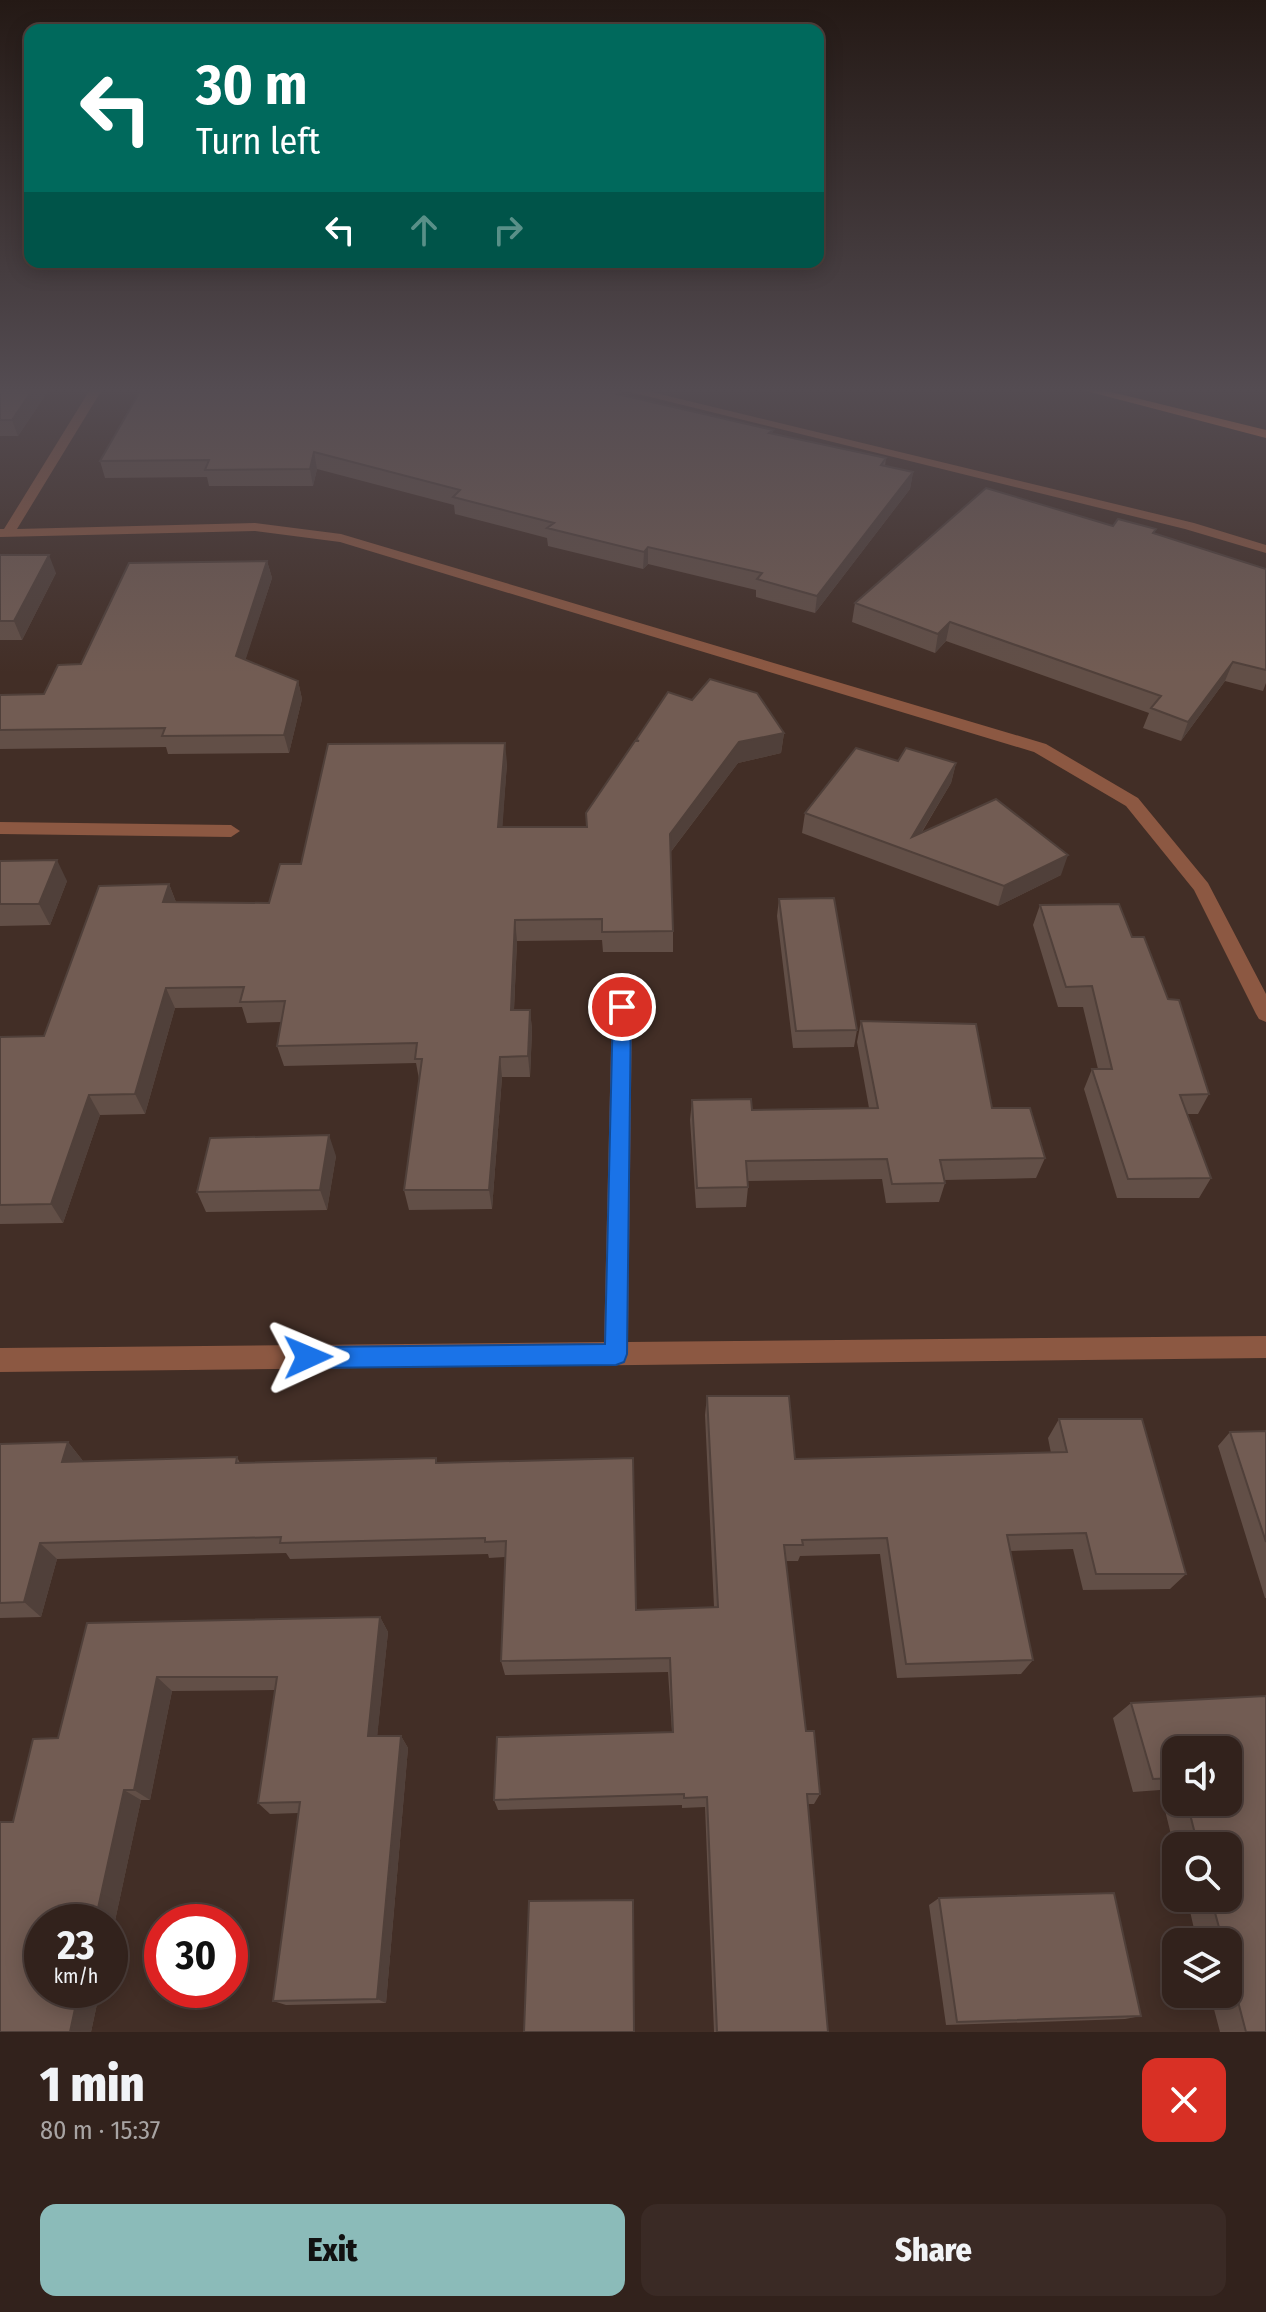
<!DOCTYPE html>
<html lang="en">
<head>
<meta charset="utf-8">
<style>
  :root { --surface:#32221c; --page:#3a2a25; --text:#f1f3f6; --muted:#a8a4a3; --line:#4d3f3b; --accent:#8bbbb9 }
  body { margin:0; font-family:"Fira Sans Condensed",sans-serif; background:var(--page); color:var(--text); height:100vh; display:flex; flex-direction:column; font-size:30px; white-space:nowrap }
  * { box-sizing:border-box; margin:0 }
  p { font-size:26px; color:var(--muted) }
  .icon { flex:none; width:44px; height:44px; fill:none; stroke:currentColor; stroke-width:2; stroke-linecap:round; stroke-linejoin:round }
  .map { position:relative; height:2032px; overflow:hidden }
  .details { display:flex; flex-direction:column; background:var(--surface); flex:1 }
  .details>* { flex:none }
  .hud { position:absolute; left:24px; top:24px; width:800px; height:244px; border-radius:16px; box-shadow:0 4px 20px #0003,0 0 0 2px var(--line); background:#00695c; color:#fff; overflow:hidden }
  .buttons { position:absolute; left:1162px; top:1736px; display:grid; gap:16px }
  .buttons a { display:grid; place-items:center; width:80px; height:80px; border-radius:16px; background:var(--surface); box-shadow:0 4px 20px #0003,0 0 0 2px var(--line); font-size:40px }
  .speed { position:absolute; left:24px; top:1904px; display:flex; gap:16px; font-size:40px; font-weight:700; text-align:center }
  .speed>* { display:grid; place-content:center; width:104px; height:104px; border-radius:50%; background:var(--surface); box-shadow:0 4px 20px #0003,0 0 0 2px var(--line); line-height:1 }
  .speed small { font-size:20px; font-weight:400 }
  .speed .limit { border:12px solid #d22; background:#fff; color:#111 }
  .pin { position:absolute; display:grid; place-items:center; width:68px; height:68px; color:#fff; margin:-34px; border:4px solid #fff; border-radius:50%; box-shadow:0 2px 8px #0007 }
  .me { position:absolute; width:88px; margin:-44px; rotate:89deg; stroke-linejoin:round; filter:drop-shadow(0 0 6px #0008) }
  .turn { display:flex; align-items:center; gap:28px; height:168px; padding:0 40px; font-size:36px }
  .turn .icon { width:104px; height:104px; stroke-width:2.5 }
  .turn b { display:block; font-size:56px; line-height:68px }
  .lanes { display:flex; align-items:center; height:76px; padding:0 40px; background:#0003; justify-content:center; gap:40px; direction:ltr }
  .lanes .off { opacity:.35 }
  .round { display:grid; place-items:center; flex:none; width:84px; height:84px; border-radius:16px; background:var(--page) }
  .summary { display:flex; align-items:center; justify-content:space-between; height:136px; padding:0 40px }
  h1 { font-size:48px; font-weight:800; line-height:60px }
  .cta { display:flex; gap:16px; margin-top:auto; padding:16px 40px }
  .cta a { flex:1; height:92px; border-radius:16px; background:var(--accent); color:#111; font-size:32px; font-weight:800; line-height:92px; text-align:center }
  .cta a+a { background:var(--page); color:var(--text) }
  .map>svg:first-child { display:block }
</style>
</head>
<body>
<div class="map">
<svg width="1266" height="2032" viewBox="0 0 1266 2032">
  <rect width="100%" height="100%" fill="#422e26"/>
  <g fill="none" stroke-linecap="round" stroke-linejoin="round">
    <path fill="#8c5842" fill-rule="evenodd" d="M91,388H103L17,529L255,523L341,534L1046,744L1138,798L1208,883L1266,994V1022L1259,1019L1256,1014L1194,890L1126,806L1034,752L340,542L255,531L0,537V529H4Z
      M614,388H635L1194,523L1266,545V553L1185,529Z
      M0,822L231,825L240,831L231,837L0,834Z
      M622,1000L629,1002L632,1007L628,1342L1266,1336V1358L0,1372V1348L604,1342L612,1007L615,1002Z"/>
    <path fill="#e0784a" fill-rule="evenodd" d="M1075,388H1095L1266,430V438Z"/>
  </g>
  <path fill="#624f47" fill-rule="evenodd" d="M0,388H50L18,436H0Z
    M620,395L773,430L772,434L886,458L885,466L913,472L910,489L815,613L756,597V590L648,564L643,569L548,546L547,538L455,514L454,505L317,469L313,486H209L207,477L105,478L100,461Z
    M1113,526L1154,533L1266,569V683L1263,691L1225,681L1181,741L1143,728L1149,713L946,641L935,653L852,622L855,603Z
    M0,555L56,573L22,640H0Z
    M267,561L272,578L245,660L298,681L302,699L289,753L168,754L166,747L0,749V695L44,694L81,664Z
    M784,733L781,753L738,763L670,853L673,931V952H603L602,940L517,941L514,1010H530L532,1030L530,1077H502L492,1209L409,1210L404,1190L419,1079L416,1063L284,1066L277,1046L281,1022L247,1023L242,1007L175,1008L145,1114L100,1115L63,1223L0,1224V1037L44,1036L169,884L176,902L269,903L301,864L507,763L502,827H587Z
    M898,761L956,763L951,783L922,832L1061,875L998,906L802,833L805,813Z
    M0,861L67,881L50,925L0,926Z
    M779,899L857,1030L854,1047L793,1048L777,916Z
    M1040,905L1132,937L1168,999L1209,1094L1198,1114H1187L1211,1178L1199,1198H1117L1084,1089L1092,1069H1098L1083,1007H1058L1033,925Z
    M861,1021L992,1108L1045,1158L1036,1178L945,1180V1183L939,1202L886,1203L882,1179L747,1181L748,1187L746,1207L696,1208L690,1120L692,1100L752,1110L869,1108L857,1042Z
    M336,1156L327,1210L206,1212L197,1192Z
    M707,1396L795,1459L1051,1453L1048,1438L1059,1419L1186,1574L1170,1589L1083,1590L1073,1549L1010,1551L1033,1660L1021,1674L897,1678L880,1554L800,1556L798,1561H786L806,1731L820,1794L814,1804H808L828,2032H714L705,1807L682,1808V1805L498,1810L494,1800L672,1732L668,1672L505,1675L501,1661L505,1557L489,1558L488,1554L290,1559L286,1553L57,1559L41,1617L0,1618V1444L68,1442L83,1461L237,1457L240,1463L436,1458L437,1463L636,1610L714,1607L705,1415Z
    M1266,1431V1598H1265L1218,1446L1230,1432Z
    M380,1617L388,1632L377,1736H401L408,1748L386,2003L286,2005L273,2001L298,1813L270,1814L258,1803L275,1690L172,1691L150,1800H141L110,1944V1922H42V1990H100L91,2032H0V1822H13L33,1739L58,1738L87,1623Z
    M1266,1696V2032H1220L1210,1994H1228V1942H1197L1187,1898H1228V1846H1176V1855L1160,1790L1133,1792L1113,1718L1131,1703ZM1176,1750L1228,1802H1176Z
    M939,1898L1141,2016L1125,2019L946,2025L929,1905Z"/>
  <path fill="#50403a" d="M34,388H50L18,436L12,420Z
    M314,452L317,469L313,486L310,469Z
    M913,472L910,489L815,613L817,596Z
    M648,547V564L643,569L644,552Z
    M49,555L56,573L22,640L14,621Z
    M267,561L272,578L241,674L236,656Z
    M950,622L946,641L935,653L938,634Z
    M1233,662L1225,681L1181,741L1188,722Z
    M298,681L302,699L289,753L284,735Z
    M784,733L781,753L738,763L669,854L670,834L739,742Z
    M505,743L507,763L501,848L498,827Z
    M956,763L951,783L910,851L912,837Z
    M1068,855L1061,875L998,906L1004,886Z
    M57,860L67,881L50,925L39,904Z
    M169,884L177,905L163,902Z
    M515,920L517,941L513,1031L511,1010Z
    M166,988L175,1008L145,1114L135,1094Z
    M530,1010L532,1030L530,1077L528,1056Z
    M500,1057L502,1077L492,1209L489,1190Z
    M89,1095L100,1115L63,1223L51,1204Z
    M329,1135L336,1156L327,1210L320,1190Z
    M68,1442L83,1461L62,1462Z
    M40,1543L57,1559L41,1617L24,1602Z
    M380,1617L388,1632L376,1748L368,1736Z
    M157,1677L172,1691L150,1800L134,1790Z
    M401,1736L408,1748L386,2003L377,1999Z
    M124,1790L141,1800L110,1944V1922H95Z
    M79,1990H100L91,2032H70Z"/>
  <path fill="#725c53" stroke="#50403a" stroke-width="2" d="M0,388H34L12,420H0Z
    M142,388H605L620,392L617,394L773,430L769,433L886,458L881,465L913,472L817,596L757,579L762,573L648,547L644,552L547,528L554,523L453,497L460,490L314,452L310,469L205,470L209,460L100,461Z
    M986,488L1113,526L1118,519L1156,529L1153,533L1266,569V670L1233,662L1188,722L1151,708L1161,696L950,622L938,634L855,603Z
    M0,555H49L14,621H0Z
    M267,561L236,656L298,681L284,735L162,736L165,728L0,730V695L44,694L58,665L81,664L129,563Z
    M710,679L757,693L784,733L739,742L670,834L673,931L602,932V919L515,920L511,1010H530L528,1056L500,1057L489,1190H404L422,1059H415L417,1043L277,1046L285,1001L240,1002L244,987L166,988L135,1094L89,1095L51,1204L0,1205V1037L44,1036L99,886L169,884L163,902L269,903L280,864H301L328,744L505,743L498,827H587L586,813L635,741H639L636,740L668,692L692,700Z
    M856,748L898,761L906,748L956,763L912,837L996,799L1068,855L1004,886L805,813Z
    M57,860L39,904H0V861Z
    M834,898L857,1030L796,1031L779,899Z
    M1119,904L1132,937H1144L1168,999L1179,1000L1209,1094L1180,1095L1211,1178L1128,1179L1092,1069H1112L1092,986L1066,987L1040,905Z
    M861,1021L976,1024L992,1108H1030L1045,1158L940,1160L945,1183L892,1184L887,1159L746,1161L748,1187L697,1188L692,1100L751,1099L752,1110L878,1108Z
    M329,1135L320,1190L197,1192L210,1138Z
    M707,1396H789L795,1459L1067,1452L1059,1419H1142L1186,1574H1096L1086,1533L1007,1535L1033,1660L906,1664L887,1538L802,1540L803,1545H784L806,1731H814L820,1794H807L828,2032H717L707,1797L684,1798V1794L494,1800L497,1737L673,1732L670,1658L501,1661L506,1541L485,1542V1538L280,1543L281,1537L40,1543L24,1602L0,1603V1444L68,1442L62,1462L237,1457L236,1463L436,1458V1463L633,1458L636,1610L718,1607Z
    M1266,1431V1542L1230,1432Z
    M380,1617L368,1736H401L377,1999L273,2001L300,1802L258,1803L277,1677H157L134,1790H124L95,1922H42V1990H79L70,2032H0V1822H13L33,1739L58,1738L87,1623Z
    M1266,1696V2032H1246L1228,1963V1942H1223L1211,1898H1228V1846H1198L1187,1802H1228V1750H1176V1778L1153,1779L1131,1703Z
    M1114,1893L1141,2016L957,2022L939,1898Z
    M633,1900L634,2032H524L529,1901Z"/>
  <linearGradient id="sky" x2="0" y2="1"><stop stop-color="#241915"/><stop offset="0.58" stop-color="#544c52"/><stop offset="1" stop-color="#544c52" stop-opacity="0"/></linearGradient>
  <rect width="1266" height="673" fill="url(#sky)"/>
  <path fill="#1a73e8" stroke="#114b97" stroke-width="2" d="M622,1000L631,1007L627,1354L624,1362L616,1365L308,1368L300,1365L297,1357L300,1350L308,1347L605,1344L613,1007Z"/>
</svg>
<div class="buttons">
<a><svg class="icon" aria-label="sound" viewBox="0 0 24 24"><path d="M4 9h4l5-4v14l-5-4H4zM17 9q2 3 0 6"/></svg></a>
<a><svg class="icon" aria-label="search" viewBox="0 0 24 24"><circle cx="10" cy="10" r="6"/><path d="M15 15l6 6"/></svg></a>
<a><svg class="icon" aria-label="layers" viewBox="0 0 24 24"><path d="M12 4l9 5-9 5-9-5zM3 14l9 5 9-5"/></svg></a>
</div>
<div class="speed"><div>23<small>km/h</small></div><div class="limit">30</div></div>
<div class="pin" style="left:622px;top:1007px;background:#d93025"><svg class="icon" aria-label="arrive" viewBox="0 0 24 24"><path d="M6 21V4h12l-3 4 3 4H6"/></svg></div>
<svg class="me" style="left:308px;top:1357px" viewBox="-20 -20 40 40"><path d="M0-17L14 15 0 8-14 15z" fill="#1a73e8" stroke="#fff" stroke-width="4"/></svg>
<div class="hud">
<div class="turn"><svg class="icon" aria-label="left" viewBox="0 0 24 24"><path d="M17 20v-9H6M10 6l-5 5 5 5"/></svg><div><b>30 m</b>Turn left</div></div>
<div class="lanes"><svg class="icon" aria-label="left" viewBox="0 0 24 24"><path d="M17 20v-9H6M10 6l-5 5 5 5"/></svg><svg class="icon off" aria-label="ahead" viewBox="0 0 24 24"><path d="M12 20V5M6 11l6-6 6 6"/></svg><svg class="icon off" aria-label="right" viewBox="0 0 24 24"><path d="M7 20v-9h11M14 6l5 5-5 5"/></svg></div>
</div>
</div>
<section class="details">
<div class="summary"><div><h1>1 min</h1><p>80 m · 15:37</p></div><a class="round" style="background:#d93025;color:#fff"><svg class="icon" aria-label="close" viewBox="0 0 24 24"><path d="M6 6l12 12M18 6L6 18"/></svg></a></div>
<div class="cta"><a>Exit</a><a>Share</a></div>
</section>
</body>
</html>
